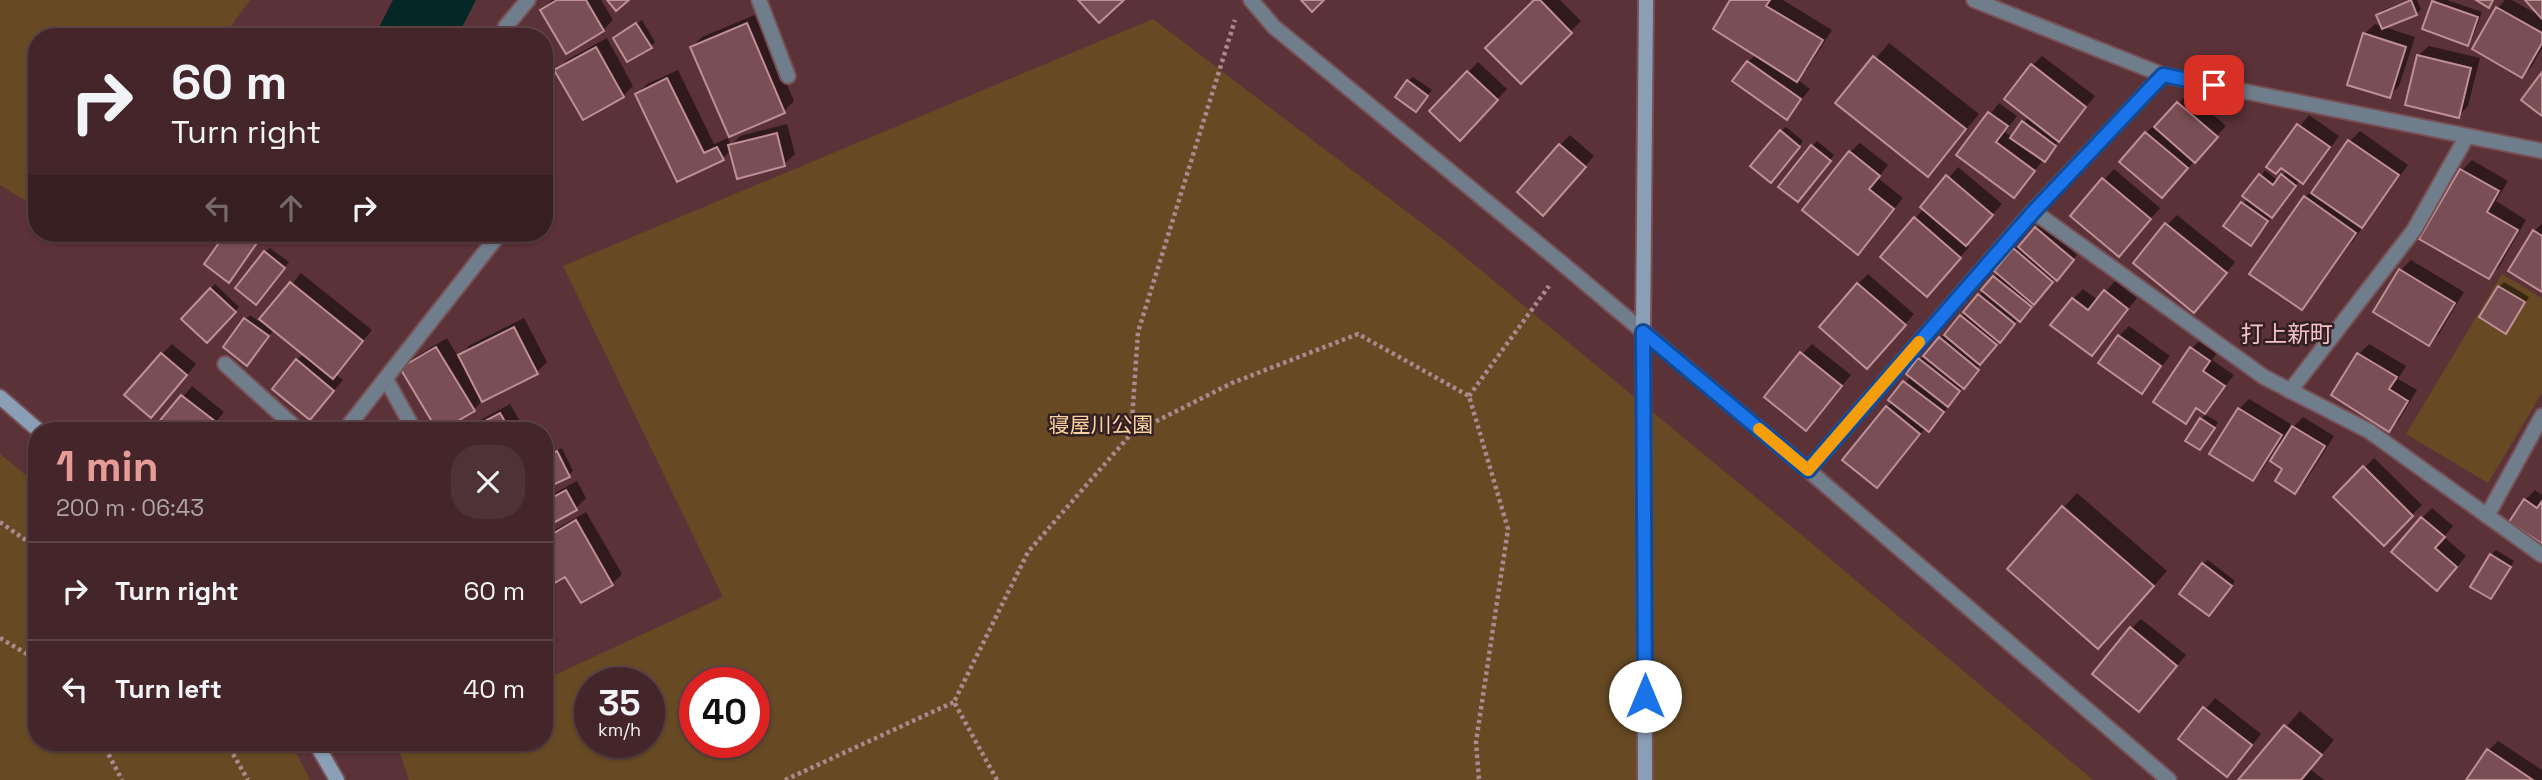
<!DOCTYPE html>
<html lang="en">
<head>
<meta charset="utf-8">
<style>
  :root { --surface:#44262a; --page:#4e3236; --text:#f1f3f6; --muted:#afa5a8; --line:#5c4347; --accent:#e69b98 }
  body { margin:0; font-family:"Space Grotesk","Noto Sans JP",sans-serif; background:var(--page); color:var(--text); height:100vh; display:flex; flex-direction:column; font-size:26px; white-space:nowrap }
  * { box-sizing:border-box; margin:0 }
  p { font-size:23px; color:var(--muted) }
  .icon { flex:none; width:38px; height:38px; fill:none; stroke:currentColor; stroke-width:2; stroke-linecap:round; stroke-linejoin:round }
  .map { position:relative; flex:1; overflow:hidden }
  .side { position:absolute; left:28px; top:422px; width:525px; height:329px; display:flex; flex-direction:column; background:var(--surface); border-radius:28px; box-shadow:0 2px 5px #0004,0 0 0 2px var(--line) }
  .side>* { flex:none }
  .guide { position:absolute; left:28px; top:28px; width:525px; height:214px; border-radius:28px; box-shadow:0 2px 5px #0004,0 0 0 2px var(--line); background:#44262a; color:var(--text); overflow:hidden }
  .speed { position:absolute; left:574px; top:667px; display:flex; gap:14px; font-size:35px; font-weight:700; text-align:center }
  .speed>* { display:grid; place-content:center; width:91px; height:91px; border-radius:50%; background:var(--surface); box-shadow:0 2px 5px #0004,0 0 0 2px var(--line); line-height:1 }
  .speed small { font-size:18px; font-weight:400 }
  .speed .limit { border:10px solid #d22; background:#fff; color:#111 }
  .pin { position:absolute; display:grid; place-items:center; width:60px; height:60px; color:#fff; margin:-30px; border-radius:14px; box-shadow:0 4px 10px #0006 }
  .me { position:absolute; width:77px; margin:-38px; rotate:0deg; stroke-linejoin:round; filter:drop-shadow(0 0 5px #0008) }
  .turn { display:flex; align-items:center; gap:24px; height:147px; padding:0 28px; font-size:32px }
  .turn .icon { width:91px; height:91px; stroke-width:2.5 }
  .turn b { display:block; font-size:49px; line-height:60px }
  .lanes { display:flex; align-items:center; height:66px; padding:0 28px; background:#0003; justify-content:center; gap:35px; direction:ltr }
  .lanes .off { opacity:.35 }
  .round { display:grid; place-items:center; flex:none; width:74px; height:74px; border-radius:28px; background:var(--page) }
  .head { display:flex; align-items:center; justify-content:space-between; height:119px; padding:0 28px }
  h1 { font-size:42px; font-weight:700; line-height:52px; color:var(--accent) }
  ul { padding:0; list-style:none }
  li { display:flex; align-items:center; gap:21px; height:98px; padding:0 28px; border-top:2px solid var(--line) }
  li div { flex:1 }
  li b { display:block; font-size:26px }
  li em { font-style:normal }
  .map>svg:first-child { display:block }
</style>
</head>
<body>
<div class="map">
<svg width="2542" height="780" viewBox="0 0 2542 780">
  <rect width="100%" height="100%" fill="#5a3238"/>
  <path fill="#674a24" fill-rule="evenodd" d="M0,0H250L223,37H37V208L0,185Z
    M1153,19L1448,243L1816,547L2093,780H409L398,747L409,742H544V680L723,597L563,266ZM590,682H649V742H590ZM695,682H754V742H695Z
    M2502,274L2542,298V393L2488,483L2406,434Z
    M0,454L37,484V742H287L298,756L310,780H0Z"/>
  <path fill="#032826" d="M393,0H476L457,37H374Z"/>
  <path fill="#0007" d="M552,0H601L613,20L603,30L542,10Z
    M1536,0H1560L1581,21L1521,81Z
    M1732,0H1783L1832,30L1807,69L1797,79L1810,89L1787,117L1748,62L1756,54Z
    M2408,0H2417L2421,9L2416,14L2384,27L2415,37L2399,86L2389,96L2364,34L2375,24L2383,27L2378,15L2383,10Z
    M2436,0H2447L2482,12L2472,39L2467,44L2434,2Z
    M2505,0H2512L2542,17V48L2532,66L2522,76L2474,49L2498,8Z
    M757,14L794,101L784,111L730,134L692,47L702,37Z
    M642,20L655,42L650,47L615,38Z
    M607,38L633,86L623,96L584,118L557,70L567,60Z
    M1889,43L1979,114L1928,175L1838,103Z
    M2429,46L2480,58L2468,106L2458,116L2418,56Z
    M2042,56L2095,96L2014,196L1958,155L1999,103L2017,116L2005,132L2012,137L2029,116L2032,66Z
    M1478,62L1507,89L1460,138L1431,111Z
    M678,70L714,144L728,138L731,145L740,136L787,124L795,154L784,164L731,150L723,158L678,180L637,94L647,84Z
    M1413,77L1432,90L1420,105L1408,81Z
    M2188,93L2226,126L2172,186L2122,162L2146,133L2156,123L2159,125Z
    M2309,115L2339,136L2313,172L2303,182L2300,180L2255,239L2226,226L2248,198L2265,170L2278,181L2287,170L2281,166H2269Z
    M1786,127L1803,141L1776,176L1781,131Z
    M2360,131L2408,165L2311,298L2301,308L2305,197L2315,187L2317,188L2350,141Z
    M1570,135L1594,156L1553,204L1560,145Z
    M1817,141L1834,155L1803,195L1812,146Z
    M1860,143L1888,165L1878,178L1903,198L1858,253L1850,152Z
    M2472,160L2508,181L2496,201L2526,220L2499,267L2489,277L2422,238L2462,170Z
    M1958,167L2002,204L1966,244L1969,247L1936,285L1915,219Z
    M2114,169L2160,208L2129,244L2073,215Z
    M2177,215L2235,262L2204,301L2167,225Z
    M2041,223L2077,255L1999,340L1934,425L1926,427L1877,486L1887,407L1893,402L1891,400L1911,376L1920,360L1944,334L1946,335L1999,272L2014,249L2019,245L2021,246Z
    M2542,224V290L2534,231Z
    M229,233H260L263,235L234,276L206,264Z
    M270,248L289,262L261,298L265,252Z
    M2411,260L2464,292L2439,334L2429,344L2376,311L2401,270Z
    M301,273L372,330L335,374L343,380L319,408L297,360L304,353L274,329L252,359L246,319L250,315L260,322Z
    M1868,274L1914,314L1877,357L1858,284Z
    M2115,281L2137,298L2092,354L2073,299L2083,289L2098,300Z
    M2504,282L2529,297L2510,327L2499,287Z
    M215,284L239,307L207,341L183,319Z
    M524,318L547,362L537,372L483,399L474,410L439,430L402,369L412,359L447,338L458,357L470,345Z
    M2129,326L2170,356L2142,391L2119,336Z
    M2202,338L2219,350L2212,360L2234,375L2205,412L2198,407L2186,421L2192,348Z
    M172,344L196,364L161,406L162,354Z
    M1812,344L1851,375L1806,429L1802,354Z
    M2369,344L2406,366L2398,379L2417,390L2399,420L2389,430L2333,395L2359,354Z
    M192,386L224,412L209,430H168L160,424Z
    M2249,399L2291,424L2288,432L2303,417L2334,436L2305,482L2295,492L2285,469L2282,444L2279,443L2263,469L2253,479L2239,409Z
    M510,404L525,430H462Z
    M2206,415L2218,422L2205,443L2201,419Z
    M230,422L240,430H222Z
    M562,448L573,471L569,475L544,487V456Z
    M2374,458L2422,505L2384,543L2336,497Z
    M577,481L586,498L576,508L544,526V499Z
    M2535,490L2542,495V542L2525,500Z
    M2077,493L2167,571L2112,633L2063,508Z
    M2432,508L2453,526L2444,537L2466,556L2447,579L2422,518Z
    M586,512L622,574L612,584L581,601L566,574L544,587V536Z
    M2496,550L2514,561L2495,592L2491,555Z
    M2208,560L2235,581L2214,609L2203,564Z
    M2141,619L2186,655L2149,700L2131,629Z
    M2215,698L2261,734L2237,764L2181,739Z
    M2300,711L2334,740L2310,769L2324,780H2240Z
    M2498,741L2542,770V780H2468L2488,751Z"/>
  <path fill="#794e54" stroke="#bf8f95" stroke-width="2" d="M557,0H586L604,31L566,54L540,10Z
    M607,0H629L616,11Z
    M1078,0H1124L1099,23Z
    M1301,0H1324L1312,12Z
    M1534,0H1540L1572,33L1521,84L1485,48Z
    M1730,0H1770L1766,6L1823,40L1797,82L1713,29Z
    M2411,0L2417,15L2382,29L2376,15Z
    M2476,0H2493L2489,8Z
    M2525,0H2542V19Z
    M2432,1L2478,17L2468,46L2422,29Z
    M2496,7L2542,33V43L2522,78L2472,49Z
    M636,23L652,48L627,62L613,38Z
    M747,23L785,113L729,137L690,47Z
    M2363,33L2406,47L2390,98L2347,85Z
    M596,47L624,97L583,120L554,70Z
    M2417,55L2471,68L2459,118L2405,105Z
    M1873,56L1966,129L1928,177L1835,103Z
    M1747,61L1801,99L1787,120L1732,81Z
    M2031,64L2086,107L2059,142L2004,99Z
    M1467,71L1498,100L1460,141L1429,111Z
    M2542,72V116L2521,100Z
    M667,78L704,153L717,147L724,160L677,182L635,94Z
    M1407,80L1428,96L1416,112L1395,97Z
    M2177,102L2218,137L2195,163L2154,127Z
    M1988,112L2008,126L1996,142L2035,171L2014,198L1956,155Z
    M2022,121L2056,146L2045,162L2010,138Z
    M2297,124L2330,147L2303,184L2281,168L2276,174L2266,167Z
    M1780,130L1800,147L1771,183L1750,166Z
    M2145,132L2188,168L2162,198L2119,162Z
    M777,133L785,166L737,179L728,145Z
    M2348,140L2399,175L2362,228L2311,193Z
    M1559,144L1586,167L1543,216L1517,192Z
    M1811,145L1831,161L1798,202L1778,187Z
    M1849,151L1880,176L1869,189L1894,209L1858,255L1802,210Z
    M2460,169L2499,191L2487,212L2518,230L2489,279L2419,239Z
    M2259,174L2273,185L2281,174L2296,186L2272,218L2242,196Z
    M1946,175L1993,215L1966,246L1920,207Z
    M2102,178L2151,219L2119,257L2070,216Z
    M2304,196L2356,233L2302,310L2249,274Z
    M2241,202L2268,221L2251,246L2223,226Z
    M1914,217L1961,258L1927,297L1880,257Z
    M2165,223L2227,273L2194,313L2133,263Z
    M2035,227L2074,260L2057,281L2018,247Z
    M2533,230L2542,236V292L2508,271Z
    M226,233H248L259,240L229,283L204,264Z
    M2013,248L2053,282L2034,305L1994,271Z
    M264,251L285,268L256,305L235,288Z
    M2399,269L2455,303L2429,346L2373,312Z
    M1993,276L2032,307L2020,322L1981,290Z
    M290,282L363,341L333,379L259,319Z
    M1857,283L1906,325L1867,369L1819,327Z
    M2498,286L2525,302L2506,334L2479,317Z
    M210,288L236,312L207,343L181,319Z
    M2104,290L2128,309L2092,356L2050,325L2072,298L2088,310Z
    M1978,294L2015,324L2000,343L1963,312Z
    M1960,315L1997,345L1980,365L1944,335Z
    M244,318L269,336L247,366L223,347Z
    M514,327L538,374L482,402L458,355Z
    M2118,335L2161,366L2142,394L2098,363Z
    M1939,337L1979,370L1964,389L1923,356Z
    M436,347L475,411L442,430H437L400,368Z
    M2190,347L2210,361L2203,371L2225,386L2205,414L2196,408L2186,424L2153,402Z
    M1800,352L1842,386L1806,431L1764,397Z
    M161,353L187,375L151,418L124,395Z
    M2357,353L2397,377L2389,389L2408,401L2389,432L2331,395Z
    M1918,358L1960,391L1948,407L1906,374Z
    M296,359L334,391L310,420L272,389Z
    M1903,381L1944,412L1929,432L1888,400Z
    M181,395L216,422L209,430H165L157,424Z
    M1886,406L1920,434L1877,488L1842,460Z
    M2238,408L2282,435L2253,481L2209,454Z
    M500,413L510,430H468Z
    M2200,418L2215,428L2200,450L2185,441Z
    M2292,426L2325,446L2295,494L2275,481L2282,469L2270,461Z
    M557,451L570,477L544,489V457Z
    M2363,466L2413,516L2384,546L2333,497Z
    M566,490L577,510L544,528V502Z
    M2524,499L2537,508L2542,501V544L2509,522Z
    M2062,506L2154,586L2098,649L2007,569Z
    M2421,517L2445,537L2435,548L2457,567L2437,591L2391,552Z
    M576,520L613,585L581,603L565,577L544,589V539Z
    M2490,554L2511,567L2491,599L2470,587Z
    M2202,563L2232,586L2209,616L2179,594Z
    M2130,627L2177,666L2139,712L2092,674Z
    M2203,707L2252,745L2227,777L2178,739Z
    M2284,725L2322,755L2301,780H2238Z
    M2487,749L2533,780H2466Z"/>
  <g fill="none" stroke-linecap="round" stroke-linejoin="round">
    <defs>
      <path id="lane" d="M759,0L788,76
        M225,364L298,430
        M386,379L414,430
        M2290,391L2414,230L2467,136"/>
      <path id="street" d="M1251,0L1274,27L1564,265L1808,470L2169,780
        M1974,0L2163,75L2542,151
        M502,37L506,26L528,0
        M2033,211L2264,377L2369,431L2542,555
        M345,430L500,233
        M1808,470L2033,211L2163,75
        M2487,516L2542,416"/>
      <path id="secondary" d="M0,397L38,430
        M315,742L337,780
        M1645,780L1643,332L1646,0"/>
    </defs>
    <use href="#lane" stroke="#775157" stroke-width="18"/>
    <use href="#street" stroke="#775157" stroke-width="18"/>
    <use href="#secondary" stroke="#775157" stroke-width="18"/>
    <path stroke="#aa8a8e" stroke-width="4.5" stroke-dasharray="3.5 3.5" stroke-linecap="butt" d="M1469,396L1549,286
      M1131,434L1138,332L1235,20
      M0,522L37,548
      M0,638L37,660
      M102,742L122,780
      M226,742L248,780
      M785,780L954,702
      M997,780L954,702L1028,552L1131,434L1232,383L1358,334L1469,396L1508,529L1476,742L1479,780"/>
    <use href="#lane" stroke="#707d8b" stroke-width="14"/>
    <use href="#street" stroke="#707d8b" stroke-width="14"/>
    <use href="#secondary" stroke="#8a9fb5" stroke-width="14"/>
  </g>
  <g fill="none" stroke-linecap="round" stroke-linejoin="round">
    <defs>
      <path id="route" d="M1645,696L1643,332L1808,470L2034,211L2163,75L2214,85"/>
    </defs>
    <use href="#route" stroke="#114b97" stroke-width="18"/>
    <use href="#route" stroke="#1a73e8" stroke-width="12"/>
    <path stroke="#f59e0b" stroke-width="12" d="M1759,429L1808,470L1919,342"/>
  </g>
  <g text-anchor="middle" stroke-width="5" stroke-linejoin="round" paint-order="stroke">
    <g font-size="21" fill="#fcd3a2" stroke="#332023">
      <text x="1101" y="432">寝屋川公園</text>
    </g>
    <g font-size="23" fill="#f3c1c7" stroke="#332023">
      <text x="2287" y="342">打上新町</text>
    </g>
  </g>
</svg>
<div class="speed"><div>35<small>km/h</small></div><div class="limit">40</div></div>
<div class="pin" style="left:2214px;top:85px;background:#d93025"><svg class="icon" aria-label="arrive" viewBox="0 0 24 24"><path d="M6 21V4h12l-3 4 3 4H6"/></svg></div>
<svg class="me" style="left:1645px;top:696px" viewBox="-20 -20 40 40"><circle r="19" fill="#fff"/><path d="M0-13L10 11 0 6-10 11z" fill="#1a73e8"/></svg>
<div class="guide">
<div class="turn"><svg class="icon" aria-label="right" viewBox="0 0 24 24"><path d="M7 20v-9h11M14 6l5 5-5 5"/></svg><div><b>60 m</b>Turn right</div></div>
<div class="lanes"><svg class="icon off" aria-label="left" viewBox="0 0 24 24"><path d="M17 20v-9H6M10 6l-5 5 5 5"/></svg><svg class="icon off" aria-label="ahead" viewBox="0 0 24 24"><path d="M12 20V5M6 11l6-6 6 6"/></svg><svg class="icon" aria-label="right" viewBox="0 0 24 24"><path d="M7 20v-9h11M14 6l5 5-5 5"/></svg></div>
</div>
<section class="side">
<div class="head"><div><h1>1 min</h1><p>200 m · 06:43</p></div><a class="round"><svg class="icon" aria-label="close" viewBox="0 0 24 24"><path d="M6 6l12 12M18 6L6 18"/></svg></a></div>
<ul>
<li><svg class="icon" aria-label="right" viewBox="0 0 24 24"><path d="M7 20v-9h11M14 6l5 5-5 5"/></svg><div><b>Turn right</b></div><em>60 m</em></li>
<li><svg class="icon" aria-label="left" viewBox="0 0 24 24"><path d="M17 20v-9H6M10 6l-5 5 5 5"/></svg><div><b>Turn left</b></div><em>40 m</em></li>
</ul>
</section>
</div>
</body>
</html>
